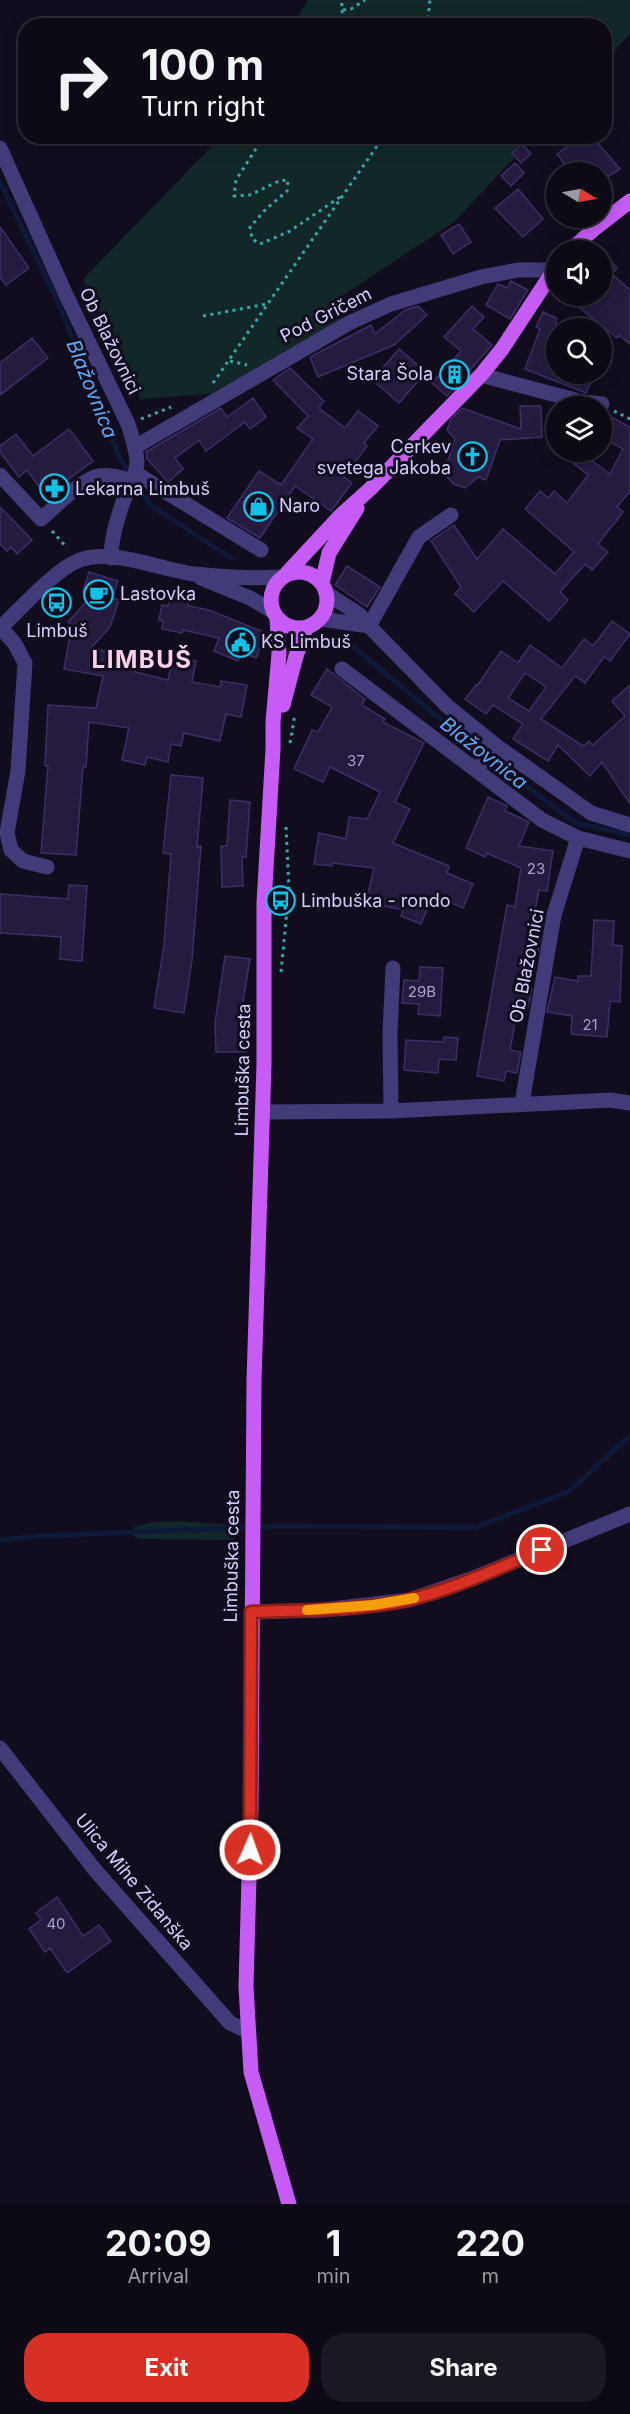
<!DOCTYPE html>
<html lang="en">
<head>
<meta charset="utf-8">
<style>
  :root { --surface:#0d0a16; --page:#1b1823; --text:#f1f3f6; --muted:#9a9aa1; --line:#2d2b35; --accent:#d93025 }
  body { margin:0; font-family:Inter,sans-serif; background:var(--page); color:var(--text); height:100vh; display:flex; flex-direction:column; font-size:22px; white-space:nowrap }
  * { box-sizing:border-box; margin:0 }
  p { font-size:20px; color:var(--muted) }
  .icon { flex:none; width:33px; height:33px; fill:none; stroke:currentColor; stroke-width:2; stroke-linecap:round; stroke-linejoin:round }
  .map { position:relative; height:2204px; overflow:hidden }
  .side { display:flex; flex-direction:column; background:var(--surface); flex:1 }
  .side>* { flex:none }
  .hud { position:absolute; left:18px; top:18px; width:594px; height:126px; border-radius:24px; box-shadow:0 3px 15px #0003,0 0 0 2px var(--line); background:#0d0a16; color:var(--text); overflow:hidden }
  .needle { width:39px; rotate:100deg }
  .fabs { position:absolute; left:546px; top:162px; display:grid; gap:12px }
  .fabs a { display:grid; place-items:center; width:66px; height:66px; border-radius:50%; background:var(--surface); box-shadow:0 3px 15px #0003,0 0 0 2px var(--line); font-size:30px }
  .pin { position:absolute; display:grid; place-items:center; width:51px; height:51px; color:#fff; margin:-26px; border:3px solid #fff; border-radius:50%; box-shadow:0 2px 6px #0007 }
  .me { position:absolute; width:66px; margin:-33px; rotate:2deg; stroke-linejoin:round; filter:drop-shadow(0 0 4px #0008) }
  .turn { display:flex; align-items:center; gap:21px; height:126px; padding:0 24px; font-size:27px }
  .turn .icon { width:78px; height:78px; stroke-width:2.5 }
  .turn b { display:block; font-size:42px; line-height:51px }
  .eta { display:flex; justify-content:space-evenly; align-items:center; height:102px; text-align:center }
  .eta b { font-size:36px; font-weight:700; line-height:42px }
  .cta { display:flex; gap:12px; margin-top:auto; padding:12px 24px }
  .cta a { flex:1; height:69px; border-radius:24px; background:var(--accent); color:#fff; font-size:24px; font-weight:700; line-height:69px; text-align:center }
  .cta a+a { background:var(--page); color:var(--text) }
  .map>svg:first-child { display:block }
</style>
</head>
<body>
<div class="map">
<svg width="630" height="2204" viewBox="0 0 630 2204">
  <rect width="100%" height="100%" fill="#110d1e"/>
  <path fill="#112728" d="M308,0H630V34L605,61L604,26L293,25Z
    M221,137H534L454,222L342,296L340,324L222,393L140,399L83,279Z
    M176,1521L233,1525L234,1540L141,1539L133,1536L134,1527L153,1522Z"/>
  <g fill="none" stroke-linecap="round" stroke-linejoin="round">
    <path stroke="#0c1939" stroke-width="5" d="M0,182L57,300L103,413L119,457L150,505L231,558
      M351,645L490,760L576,823L630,835
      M0,1540L41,1536L277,1526L476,1527L568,1492L630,1436"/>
  </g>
  <path fill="#241b3e" stroke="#3e2e68" stroke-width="1.5" fill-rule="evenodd" d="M579,138L586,146L595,140L620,169L604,179L602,172H570L557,154Z
    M522,144L531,154L521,163L512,153Z
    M515,163L524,173L511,186L501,176Z
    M518,189L543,219L523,237L495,208Z
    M459,224L471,242L453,254L441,235Z
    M0,227L29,268L6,285L0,277Z
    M602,252L617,268L612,274L630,290V344L619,335L617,338L565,296H602Z
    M511,281L528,290L510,319L486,305L498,284L507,288Z
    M418,306L427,315L394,345L318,377L310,357L371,325L375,334L405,310Z
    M472,306L484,317L473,329L492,345L447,396L432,383L461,351L444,337Z
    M543,312L556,318V374H595L586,393L525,369L540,329L536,327Z
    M32,338L48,358L0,395V363Z
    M399,349L426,372L399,403L372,380Z
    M290,368L324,401L319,408L345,428L358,411L378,426L364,443L367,446L344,477L352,483L331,511L295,486L260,538L227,518L259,471L281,485L313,439L297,428L308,416L273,380Z
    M253,398L266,417L250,429L245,422L206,451L199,440L175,458L183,469L168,482L147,459L146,452L221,408L227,417Z
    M520,406H541L542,437L500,440L486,480L478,477L465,488L454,484L447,477L446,466L455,439L447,430L451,419L462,408L521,429Z
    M604,413L630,427V491L617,507L623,512L598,544L608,552L592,570L585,564L560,592L568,600L549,621L503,581L474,612L455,594L461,587L431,541L454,525L477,559L503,529L555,574L574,552L525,509L540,491L548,498L554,491L567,503L588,475L559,452H580L610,474L623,449L602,437V414Z
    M69,429L93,461L46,496L27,470L19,477L0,452V446L16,434L33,456Z
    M0,507L32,540L17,554L11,547L7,551L0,544Z
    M347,566L380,587L367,607L335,585Z
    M89,572L118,581L112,598L119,600L110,627L91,648L138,659L135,672L168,680L173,656L196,661L192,682L220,687L221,681L247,685L241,717L226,714L220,741L184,733L181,746L171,744L168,762L147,757L145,765L122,760L129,728L89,722L86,767H83L76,855L41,853L48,766H45L48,705L96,708L103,676L64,669L72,625L68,622L87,601L83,591Z
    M171,593L189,597L188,606L209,610L266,633L256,658L241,652L238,661L214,651L219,638L183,630L182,633L162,629L163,621L159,620L162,605L168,606Z
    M612,621L630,634L610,661L604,657L585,683L575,676L541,719L583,746L589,741L593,745L625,716L612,701L630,685V804L602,762L590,776L558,745L548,761L513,739L523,724L493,705L486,714L465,699L476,685L477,686L501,651L518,663L530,645L562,668L584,639L593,646ZM525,673L546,687L529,711L508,698Z
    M327,669L365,699L362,705L385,719L383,722L424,743L395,802L410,809L393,843L449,866L447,873L473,884L463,908L433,895L421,924L401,916L403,910L366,902L374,868L332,863V866L314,864L319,833L346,839L349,817L367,819L380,792L330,767L323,782L294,769L312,730L318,732L332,707L311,695Z
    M171,775L203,778L197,847L201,846L192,960L184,1013L154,1008L164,945L171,854L163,853Z
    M488,797L507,806L505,811L529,822L519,846L553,851L547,891L539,890L533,921L543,922L538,953L527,951L521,986L532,988L528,1008L518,1007L510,1050L521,1052L517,1073L506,1071L504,1081L477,1076L507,905L515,907L521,868L487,853L485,857L466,848Z
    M230,800L250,802L246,857H242L243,886L222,887L221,846H227Z
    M69,885L87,886L82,961L60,959L61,937L0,933V894L68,899Z
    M594,920L614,921L613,945L622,946L620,1002L610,1001L607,1037L571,1034L572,1016L547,1012L555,977L578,981V976H591Z
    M225,956L250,959L240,1020H245L246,1052H216L215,1023Z
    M420,967L443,968L440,1016L418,1014L419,1004L402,1003L404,980L419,981Z
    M444,1037L458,1038L456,1060L439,1059L438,1073L404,1070L406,1040L443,1042Z
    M57,1897L83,1936L99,1925L111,1941L67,1973L50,1948L45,1952L29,1929L41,1920L36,1913Z"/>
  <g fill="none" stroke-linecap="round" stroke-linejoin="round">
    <path stroke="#35a8a9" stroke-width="3" stroke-dasharray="3 4.5" stroke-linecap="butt" d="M343,10L351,9L365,0
      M334,26L343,10L341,0
      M427,26L430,0
      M264,136L236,180L234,196L250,195L279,181L288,180L287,191L266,209L250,227L252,239L260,244L290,231L343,195
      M203,316L267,304
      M230,361L247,365
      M213,383L384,136
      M614,411L630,419
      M141,419L171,407
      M52,531L67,548
      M290,743L295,714
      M281,972L289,889L286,827"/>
    <path stroke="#423b7a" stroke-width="15" d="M0,148L66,295L128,424C132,436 136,449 137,461C137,476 128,488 123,502C117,520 111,539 111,558
      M481,375L583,402L602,404
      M135,447L349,323L391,304L481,277L518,270H554
      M135,473L261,550
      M0,475L41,519C55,507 82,479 99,476C110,474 122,478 132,481
      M201,578L250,598L272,611
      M326,593L360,615L369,626L419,537L451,515
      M321,619L369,626L447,706L498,747L591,813L630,825
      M0,628C21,609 55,569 80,560C111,548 162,570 194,574C223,577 252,579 281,577
      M1,628L15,644L25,663L18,771L7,833L11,850L23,861L47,867
      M342,669L542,820L578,838L630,851
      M476,769L498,747
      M522,1103L554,915L578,838
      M391,1111L390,1033L393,968
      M263,1112L391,1111L611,1100L630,1103
      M251,1612L322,1610L409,1600L476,1577L630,1514
      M0,1748L95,1870L230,2023L247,2031"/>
    <path stroke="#c65cf5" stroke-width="15" d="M571,250L594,229L630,201
      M271 600a28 28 0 1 1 56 0a28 28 0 1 1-56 0Z
      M287,573L340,516L370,489L481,375L502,349L556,267
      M322,583L329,553L357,508
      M277,618L279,654L273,722V749L264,903V1064L254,1381L251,1804L246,1987L251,2072L289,2204
      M283,705L296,656L306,628"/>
  </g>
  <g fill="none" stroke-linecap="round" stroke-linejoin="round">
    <defs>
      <path id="route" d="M250,1850L251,1612C303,1610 357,1611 408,1600C454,1589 499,1568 542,1550"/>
    </defs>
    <use href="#route" stroke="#8d1f18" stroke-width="15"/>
    <use href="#route" stroke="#d93025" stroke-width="10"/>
    <path stroke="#f59e0b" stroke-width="10" d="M307,1610L373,1605L414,1598"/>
  </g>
  <defs>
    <symbol id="building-ring" viewBox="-11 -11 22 22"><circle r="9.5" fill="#110d1e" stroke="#0fc2e7" stroke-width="1.5"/><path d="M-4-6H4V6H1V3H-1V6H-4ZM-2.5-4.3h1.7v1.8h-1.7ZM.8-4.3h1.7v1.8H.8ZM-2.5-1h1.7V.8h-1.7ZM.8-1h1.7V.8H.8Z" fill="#0fc2e7"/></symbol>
    <symbol id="church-ring" viewBox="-11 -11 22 22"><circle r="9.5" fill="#110d1e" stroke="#0fc2e7" stroke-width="1.5"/><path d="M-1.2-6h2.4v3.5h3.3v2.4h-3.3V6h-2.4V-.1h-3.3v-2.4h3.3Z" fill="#0fc2e7"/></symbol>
    <symbol id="pharmacy-ring" viewBox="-11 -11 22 22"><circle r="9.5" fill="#110d1e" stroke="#0fc2e7" stroke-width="1.5"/><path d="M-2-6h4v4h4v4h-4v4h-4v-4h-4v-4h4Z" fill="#0fc2e7"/></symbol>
    <symbol id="shop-ring" viewBox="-11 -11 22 22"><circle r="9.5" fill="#110d1e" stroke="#0fc2e7" stroke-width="1.5"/><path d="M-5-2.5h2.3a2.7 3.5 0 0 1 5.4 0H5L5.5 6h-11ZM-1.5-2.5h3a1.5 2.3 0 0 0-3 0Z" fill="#0fc2e7"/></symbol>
    <symbol id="cafe-ring" viewBox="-11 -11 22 22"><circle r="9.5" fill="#110d1e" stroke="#0fc2e7" stroke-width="1.5"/><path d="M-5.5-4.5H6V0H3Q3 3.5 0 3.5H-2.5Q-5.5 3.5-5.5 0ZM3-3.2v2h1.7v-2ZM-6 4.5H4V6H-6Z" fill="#0fc2e7"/></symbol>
    <symbol id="bus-ring" viewBox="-11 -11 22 22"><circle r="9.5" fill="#110d1e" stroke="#0fc2e7" stroke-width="1.5"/><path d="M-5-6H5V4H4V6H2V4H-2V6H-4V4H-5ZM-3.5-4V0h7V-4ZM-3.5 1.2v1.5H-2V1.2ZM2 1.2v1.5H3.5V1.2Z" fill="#0fc2e7"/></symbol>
    <symbol id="civic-ring" viewBox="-11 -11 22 22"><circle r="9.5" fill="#110d1e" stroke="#0fc2e7" stroke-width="1.5"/><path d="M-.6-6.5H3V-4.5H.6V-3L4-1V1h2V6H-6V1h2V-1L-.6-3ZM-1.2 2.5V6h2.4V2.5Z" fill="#0fc2e7"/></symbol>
  </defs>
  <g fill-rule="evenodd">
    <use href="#building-ring" x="438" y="358" width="33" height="33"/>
    <use href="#church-ring" x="456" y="440" width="33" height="33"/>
    <use href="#pharmacy-ring" x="38" y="472" width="33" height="33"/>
    <use href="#shop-ring" x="242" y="490" width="33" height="33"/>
    <use href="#cafe-ring" x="82" y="578" width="33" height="33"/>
    <use href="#bus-ring" x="40" y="586" width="33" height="33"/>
    <use href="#civic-ring" x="224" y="626" width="33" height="33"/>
    <use href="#bus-ring" x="264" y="884" width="33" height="33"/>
  </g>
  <g text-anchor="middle" stroke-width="6" stroke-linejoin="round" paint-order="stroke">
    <g font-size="15" fill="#aaa1cc">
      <text x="356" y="766">37</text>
      <text x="536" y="874">23</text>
      <text x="422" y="997">29B</text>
      <text x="590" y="1030">21</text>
      <text x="56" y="1929">40</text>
    </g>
    <g font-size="18" fill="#d6cefc" stroke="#110d1e">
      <text transform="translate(326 315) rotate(-27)" y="6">Pod Gričem</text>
      <text transform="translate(110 341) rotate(64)" y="6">Ob Blažovnici</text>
      <text transform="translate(527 966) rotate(-79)" y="6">Ob Blažovnici</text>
      <text transform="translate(243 1070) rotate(-89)" y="6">Limbuška cesta</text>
      <text transform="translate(232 1556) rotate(-89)" y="6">Limbuška cesta</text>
      <text transform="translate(134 1882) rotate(50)" y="6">Ulica Mihe Zidanška</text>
    </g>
    <g font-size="18" fill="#d6cefc" stroke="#110d1e" text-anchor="start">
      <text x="433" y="380" text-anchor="end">Stara Šola</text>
      <text x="451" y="453" text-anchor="end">Cerkev<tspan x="451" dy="21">svetega Jakoba</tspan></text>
      <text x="75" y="495">Lekarna Limbuš</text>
      <text x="279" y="512">Naro</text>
      <text x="120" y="600">Lastovka</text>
      <text x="57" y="637" text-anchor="middle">Limbuš</text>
      <text x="261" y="648">KS Limbuš</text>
      <text x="301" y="907">Limbuška - rondo</text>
    </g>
    <g font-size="20" font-style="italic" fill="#62a7f5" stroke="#110d1e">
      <text transform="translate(92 389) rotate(68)" y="7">Blažovnica</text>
      <text transform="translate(484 753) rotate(38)" y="7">Blažovnica</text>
    </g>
    <g font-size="24" font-weight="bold" letter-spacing="1.5" fill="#fcd0e9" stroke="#110d1e">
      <text x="142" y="668">LIMBUŠ</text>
    </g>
  </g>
</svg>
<div class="fabs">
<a><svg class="needle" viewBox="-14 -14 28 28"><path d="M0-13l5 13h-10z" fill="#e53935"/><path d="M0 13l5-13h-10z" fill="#9a9aa1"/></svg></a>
<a><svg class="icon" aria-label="sound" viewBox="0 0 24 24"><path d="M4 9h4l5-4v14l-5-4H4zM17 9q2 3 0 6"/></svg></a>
<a><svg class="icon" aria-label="search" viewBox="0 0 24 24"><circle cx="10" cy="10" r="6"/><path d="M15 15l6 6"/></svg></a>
<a><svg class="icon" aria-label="layers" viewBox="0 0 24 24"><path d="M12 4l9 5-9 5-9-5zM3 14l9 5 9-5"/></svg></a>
</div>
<div class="pin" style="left:542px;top:1550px;background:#d93025"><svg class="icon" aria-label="arrive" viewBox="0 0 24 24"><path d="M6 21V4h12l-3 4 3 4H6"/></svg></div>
<svg class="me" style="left:250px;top:1850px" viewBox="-20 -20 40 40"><circle r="17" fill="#d93025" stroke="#fff" stroke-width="3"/><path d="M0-11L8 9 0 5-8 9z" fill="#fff"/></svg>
<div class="hud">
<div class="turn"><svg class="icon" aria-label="right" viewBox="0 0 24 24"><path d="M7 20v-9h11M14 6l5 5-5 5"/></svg><div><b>100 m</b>Turn right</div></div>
</div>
</div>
<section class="side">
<div class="eta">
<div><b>20:09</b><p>Arrival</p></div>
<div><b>1</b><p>min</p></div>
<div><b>220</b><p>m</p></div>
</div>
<div class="cta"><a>Exit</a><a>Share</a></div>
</section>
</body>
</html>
